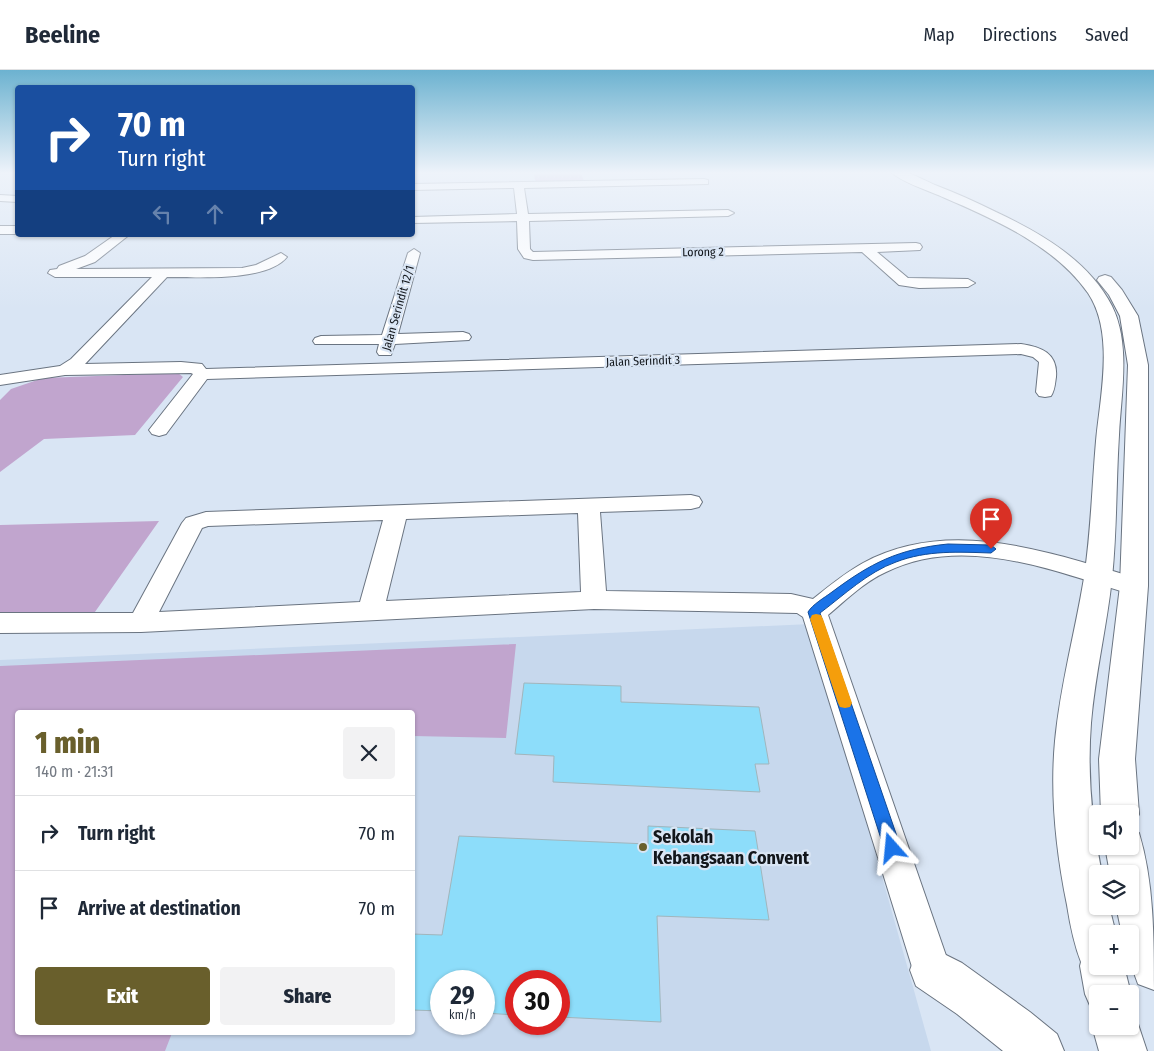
<!DOCTYPE html>
<html lang="en">
<head>
<meta charset="utf-8">
<style>
  :root { --surface:#fff; --page:#f2f2f3; --text:#1f2937; --muted:#747a83; --line:#e0e1e3; --accent:#695f2c }
  body { margin:0; font-family:"Fira Sans Condensed",sans-serif; background:var(--page); color:var(--text); height:100vh; display:flex; flex-direction:column; font-size:19px; white-space:nowrap }
  * { box-sizing:border-box; margin:0 }
  p { font-size:16px; color:var(--muted) }
  .icon { flex:none; width:28px; height:28px; fill:none; stroke:currentColor; stroke-width:2; stroke-linecap:round; stroke-linejoin:round }
  .map { position:relative; flex:1; overflow:hidden }
  .panel { position:absolute; left:15px; top:640px; width:400px; height:325px; display:flex; flex-direction:column; background:var(--surface); border-radius:5px; box-shadow:0 1px 4px #0004 }
  .panel>* { flex:none }
  .guide { position:absolute; left:15px; top:15px; width:400px; height:152px; border-radius:5px; box-shadow:0 1px 4px #0004; background:#1a4fa0; color:#fff; overflow:hidden }
  .buttons { position:absolute; left:1089px; top:735px; display:grid; gap:10px }
  .buttons a { display:grid; place-items:center; width:50px; height:50px; border-radius:5px; background:var(--surface); box-shadow:0 1px 4px #0004; font-size:25px }
  .speed { position:absolute; left:430px; top:900px; display:flex; gap:10px; font-size:25px; font-weight:700; text-align:center }
  .speed>* { display:grid; place-content:center; width:65px; height:65px; border-radius:50%; background:var(--surface); box-shadow:0 1px 4px #0004; line-height:1 }
  .speed small { font-size:12px; font-weight:400 }
  .speed .limit { border:8px solid #d22; background:#fff; color:#111 }
  .pin { position:absolute; display:grid; place-items:center; width:42px; height:42px; color:#fff; margin:-51px -21px; border-radius:50% 50% 50% 0; rotate:-45deg; box-shadow:0 0 5px #0007 }
  .pin .icon { rotate:45deg }
  .me { position:absolute; width:55px; margin:-28px; rotate:342deg; stroke-linejoin:round; filter:drop-shadow(0 0 4px #0008) }
  .turn { display:flex; align-items:center; gap:18px; height:105px; padding:0 20px; font-size:22px }
  .turn .icon { width:65px; height:65px; stroke-width:2.5 }
  .turn b { display:block; font-size:35px; line-height:42px }
  .lanes { display:flex; align-items:center; height:48px; padding:0 20px; background:#0003; justify-content:center; gap:25px; direction:ltr }
  .lanes .off { opacity:.35 }
  .round { display:grid; place-items:center; flex:none; width:52px; height:52px; border-radius:5px; background:var(--page) }
  .headline { display:flex; align-items:center; justify-content:space-between; height:85px; padding:0 20px }
  h1 { font-size:30px; font-weight:800; line-height:38px; color:var(--accent) }
  .primary-button { display:flex; gap:10px; margin-top:auto; padding:10px 20px }
  .primary-button a { flex:1; height:58px; border-radius:5px; background:var(--accent); color:#fff; font-size:20px; font-weight:800; line-height:58px; text-align:center }
  .primary-button a+a { background:var(--page); color:var(--text) }
  ul { padding:0; list-style:none }
  li { display:flex; align-items:center; gap:15px; height:75px; padding:0 20px; border-top:1px solid var(--line) }
  li div { flex:1 }
  li b { display:block; font-size:19px }
  li em { font-style:normal }
  header { display:flex; align-items:center; gap:30px; box-sizing:border-box; height:70px; padding:0 25px; background:var(--surface); border-bottom:1px solid var(--line) }
  header strong { font-size:24px }
  nav { display:flex; gap:28px; margin-inline-start:auto; font-size:18px }
  .map>svg:first-child { display:block }
</style>
</head>
<body>
<header>
<strong>Beeline</strong>
<nav><a>Map</a><a>Directions</a><a>Saved</a></nav>
</header>
<div class="map">
<svg width="1154" height="981" viewBox="0 0 1154 981">
  <rect width="100%" height="100%" fill="#d9e5f4"/>
  <path fill="#c7d8ed" fill-rule="evenodd" d="M811,554L931,981H0V590ZM18,642H412V962H18ZM441,911H484V954H441ZM516,911H559V954H516Z"/>
  <path fill="#c1a5ce" d="M533,102H581L584,112L536,113Z
    M178,303L183,307L135,365L44,369L0,402V330L11,319L43,308Z
    M159,451L90,549L0,548V455Z
    M516,574L506,668L413,666L412,642H18V962L172,963L165,981H0V596Z"/>
  <path fill="#8dddfa" stroke="#a1b5bc" d="M524,613L621,616V632L759,637L769,694H755L760,722L553,712L554,686L515,684Z
    M648,756L755,761L769,850L657,846L661,952L559,947V911H516V945L484,943V911H441V941L412,940V864L442,865L459,766L648,774Z"/>
  <g fill="none" stroke-linecap="round" stroke-linejoin="round">
    <defs>
      <path id="street" d="M704,109L708,110V114L524,118L528,144L728,140L734,143L728,146L529,151L530,179L533,182L916,173L920,174L922,177L920,180L877,182L908,208L968,209L975,213L968,217L919,218L899,215L862,182L533,190L524,188L518,179L517,151L412,153V147L517,144L514,118L412,120V114Z
        M0,125L18,126V132L0,131Z
        M0,156H18V164H0Z
        M115,165H129L95,192L76,199L242,198L256,195L281,183L287,187C267,212 197,207 167,207L85,294L181,292L202,294L206,299L1021,274C1041,277 1058,283 1056,307C1055,313 1055,320 1051,326L1045,327L1039,326L1036,322L1039,292L1033,287L1021,284L207,309L166,364L159,366L152,364L149,360L193,304L191,303L65,305L0,315V305L60,296L71,289L152,207H55L48,203L50,200L57,199L59,196L85,186Z
        M414,179L420,183L398,264L463,262L469,264L471,267L469,270L395,274L391,285H379L377,282L379,274H315L313,271L315,268L321,266L382,265L408,183Z
        M691,425L699,427L702,432L699,437L691,439L600,442L606,521L791,524L813,529C829,516 845,503 863,493C952,445 1053,484 1143,510L1146,516L1143,522L1134,525C1056,502 965,463 886,502C864,512 846,530 828,545L951,900L946,914L932,919L918,914L913,900L803,547L797,543L594,539L141,562L0,563V543H133L182,453L186,448L206,442ZM578,443L581,522L386,531L406,449ZM383,450L360,532L159,542L202,458L208,456Z"/>
      <path id="secondary" d="M891,102C897,102 903,101 908,103C917,106 926,111 935,115C956,123 976,132 996,142C1041,163 1089,191 1112,236C1131,274 1121,324 1119,365C1116,412 1117,460 1112,508C1107,556 1095,604 1091,653C1087,704 1092,754 1102,804H1098V836H1109L1116,864H1098V896H1124L1131,924L1130,926V924H1098V942L1092,940L1085,924L1080,896L1081,892C1074,874 1070,854 1067,835C1056,781 1050,725 1055,671C1060,616 1075,563 1084,508C1091,463 1092,417 1096,371C1100,327 1115,263 1088,223C1055,176 996,150 945,128C930,121 903,113 891,102Z
        M1105,205L1111,207L1122,220L1138,246L1148,295V516L1135,689L1139,744L1133,757L1130,758V744H1101L1099,689L1120,516L1128,295L1120,246L1109,225L1097,210L1099,207Z
        M1130,759L1139,763C1154,812 1154,868 1154,920L1138,914L1130,892V864H1122L1116,836H1130V804H1110L1105,776H1130Z
        M932,878L962,893L1030,942L1057,964L1064,981H1003L957,944L916,916L910,900L916,884Z
        M1130,938L1133,939L1147,981H1099L1092,956L1098,944V956H1130Z"/>
    </defs>
    <use href="#street" stroke="#6a7481" stroke-width="2"/>
    <use href="#secondary" stroke="#6a7481" stroke-width="2"/>
    <use href="#street" fill="#fff" fill-rule="evenodd"/>
    <use href="#secondary" fill="#fff" fill-rule="evenodd"/>
  </g>
  <linearGradient id="sky" x2="0" y2="1"><stop stop-color="#6cb2d0"/><stop offset="0.43" stop-color="#eef3fa"/><stop offset="1" stop-color="#eef3fa" stop-opacity="0"/></linearGradient>
  <rect width="1154" height="239" fill="url(#sky)"/>
  <path fill="#1a73e8" stroke="#114b97" d="M948,474L991,475L996,479L991,483C959,482 927,480 896,492C868,502 844,525 820,543L901,778L898,784L892,786L887,784L884,778L808,542C813,534 824,528 832,522C871,493 898,479 948,474Z"/>
  <path fill="#f59e0b" d="M816,544L821,545L823,549L852,633L850,637L845,638L840,637L838,633L810,549L812,545Z"/>
  <circle fill="#695f2c" stroke="#d9e5f4" stroke-width="2" cx="643" cy="777" r="5"/>
  <g text-anchor="middle" stroke-width="4.5" stroke-linejoin="round" paint-order="stroke">
    <g font-size="12" fill="#12161b" stroke="#d9e5f4">
      <text transform="translate(703 182) rotate(-1)" y="4">Lorong 2</text>
      <text transform="translate(398 238) rotate(-74)" y="4">Jalan Serindit 12/1</text>
      <text transform="translate(643 291) rotate(-2)" y="4">Jalan Serindit 3</text>
    </g>
    <g font-size="18" font-weight="bold" fill="#12161b" stroke="#d9e5f4" text-anchor="start">
      <text x="653" y="773">Sekolah<tspan x="653" dy="21">Kebangsaan Convent</tspan></text>
    </g>
  </g>
</svg>
<div class="buttons">
<a><svg class="icon" aria-label="sound" viewBox="0 0 24 24"><path d="M4 9h4l5-4v14l-5-4H4zM17 9q2 3 0 6"/></svg></a>
<a><svg class="icon" aria-label="layers" viewBox="0 0 24 24"><path d="M12 4l9 5-9 5-9-5zM3 14l9 5 9-5"/></svg></a>
<a>+</a>
<a>−</a>
</div>
<div class="speed"><div>29<small>km/h</small></div><div class="limit">30</div></div>
<div class="pin" style="left:991px;top:479px;background:#d93025"><svg class="icon" aria-label="arrive" viewBox="0 0 24 24"><path d="M6 21V4h12l-3 4 3 4H6"/></svg></div>
<svg class="me" style="left:892px;top:778px" viewBox="-20 -20 40 40"><path d="M0-17L14 15 0 8-14 15z" fill="#1a73e8" stroke="#fff" stroke-width="4"/></svg>
<div class="guide">
<div class="turn"><svg class="icon" aria-label="right" viewBox="0 0 24 24"><path d="M7 20v-9h11M14 6l5 5-5 5"/></svg><div><b>70 m</b>Turn right</div></div>
<div class="lanes"><svg class="icon off" aria-label="left" viewBox="0 0 24 24"><path d="M17 20v-9H6M10 6l-5 5 5 5"/></svg><svg class="icon off" aria-label="ahead" viewBox="0 0 24 24"><path d="M12 20V5M6 11l6-6 6 6"/></svg><svg class="icon" aria-label="right" viewBox="0 0 24 24"><path d="M7 20v-9h11M14 6l5 5-5 5"/></svg></div>
</div>
<section class="panel">
<div class="headline"><div><h1>1 min</h1><p>140 m · 21:31</p></div><a class="round"><svg class="icon" aria-label="close" viewBox="0 0 24 24"><path d="M6 6l12 12M18 6L6 18"/></svg></a></div>
<ul>
<li><svg class="icon" aria-label="right" viewBox="0 0 24 24"><path d="M7 20v-9h11M14 6l5 5-5 5"/></svg><div><b>Turn right</b></div><em>70 m</em></li>
<li><svg class="icon" aria-label="arrive" viewBox="0 0 24 24"><path d="M6 21V4h12l-3 4 3 4H6"/></svg><div><b>Arrive at destination</b></div><em>70 m</em></li>
</ul>
<div class="primary-button"><a>Exit</a><a>Share</a></div>
</section>
</div>
</body>
</html>
